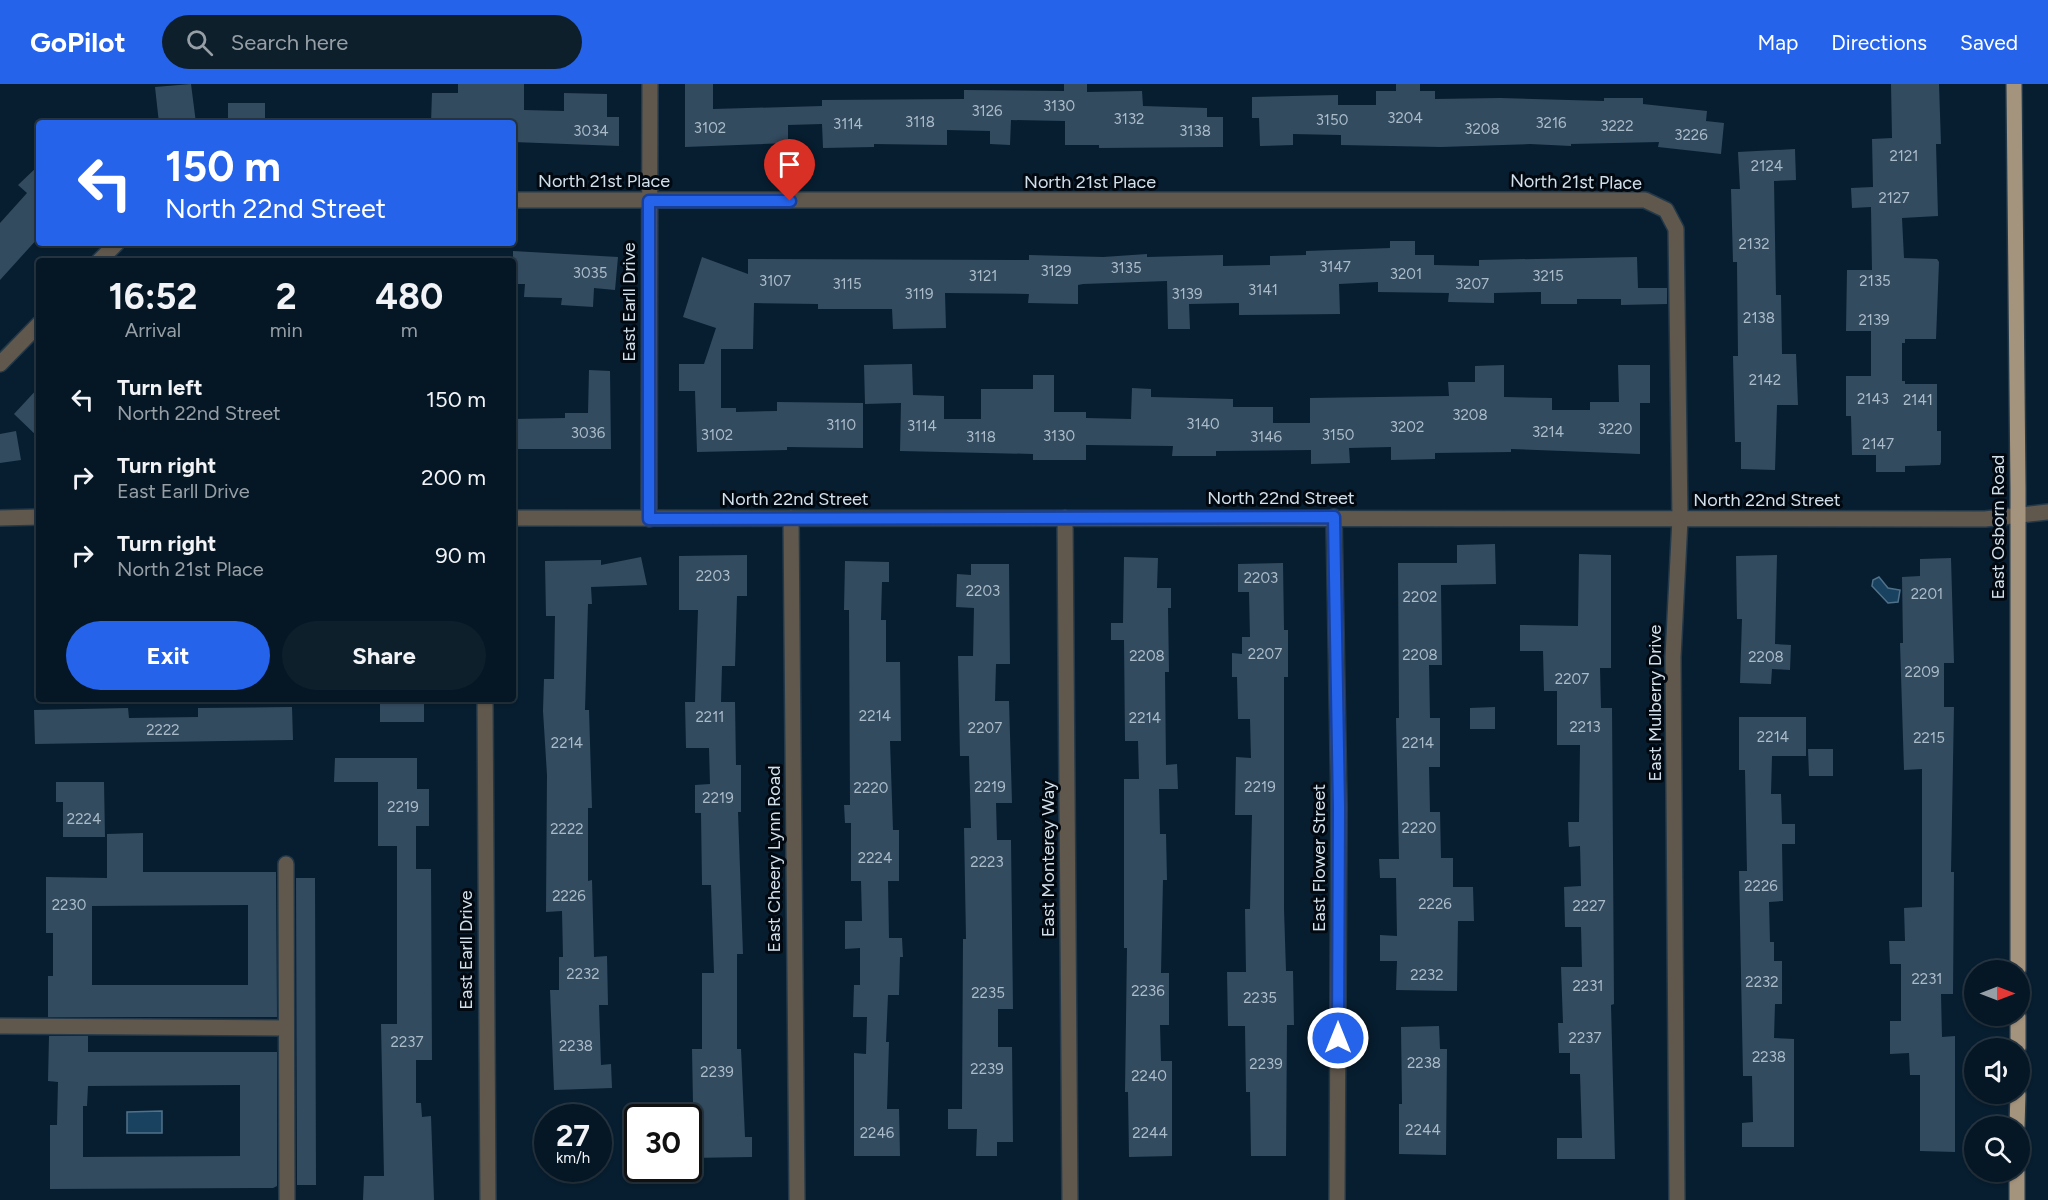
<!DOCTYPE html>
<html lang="en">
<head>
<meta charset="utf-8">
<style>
  :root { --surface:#051624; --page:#0e1f2c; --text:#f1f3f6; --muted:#979fa6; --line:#263541; --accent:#2563eb }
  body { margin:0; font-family:Figtree,sans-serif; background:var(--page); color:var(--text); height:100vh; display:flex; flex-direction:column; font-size:22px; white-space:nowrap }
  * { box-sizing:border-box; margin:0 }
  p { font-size:20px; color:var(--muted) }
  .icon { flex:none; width:33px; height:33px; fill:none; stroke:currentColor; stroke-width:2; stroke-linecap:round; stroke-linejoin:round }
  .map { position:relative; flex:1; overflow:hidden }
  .side { position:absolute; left:36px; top:174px; width:480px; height:444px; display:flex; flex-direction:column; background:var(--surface); border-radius:6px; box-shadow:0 2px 4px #0004,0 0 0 2px var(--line) }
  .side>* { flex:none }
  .hud { position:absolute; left:36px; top:36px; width:480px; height:126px; border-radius:6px; box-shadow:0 2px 4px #0004,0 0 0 2px var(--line); background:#2563eb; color:#fff; overflow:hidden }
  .needle { width:39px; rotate:90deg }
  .controls { position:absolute; left:1964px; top:876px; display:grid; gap:12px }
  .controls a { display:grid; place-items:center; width:66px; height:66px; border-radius:50%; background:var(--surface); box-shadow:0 2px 4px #0004,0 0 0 2px var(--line); font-size:30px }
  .speed { position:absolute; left:534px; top:1020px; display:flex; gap:12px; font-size:30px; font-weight:700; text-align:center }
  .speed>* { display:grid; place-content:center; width:78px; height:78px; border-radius:50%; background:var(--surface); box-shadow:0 2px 4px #0004,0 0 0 2px var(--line); line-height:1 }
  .speed small { font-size:15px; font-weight:400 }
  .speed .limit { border:3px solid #111; border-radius:9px; background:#fff; color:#111 }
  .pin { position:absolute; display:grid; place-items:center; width:51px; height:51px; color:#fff; margin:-62px -26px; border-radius:50% 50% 50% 0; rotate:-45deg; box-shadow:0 0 6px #0007 }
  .pin .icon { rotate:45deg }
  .me { position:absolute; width:66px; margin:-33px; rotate:0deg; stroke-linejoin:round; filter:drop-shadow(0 0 4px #0008) }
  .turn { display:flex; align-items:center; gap:21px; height:126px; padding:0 30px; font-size:27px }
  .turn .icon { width:78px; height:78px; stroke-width:2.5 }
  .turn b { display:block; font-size:42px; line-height:51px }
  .eta { display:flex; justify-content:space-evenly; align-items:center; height:102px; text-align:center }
  .eta b { font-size:36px; font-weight:700; line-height:42px }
  .action { display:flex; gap:12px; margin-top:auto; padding:12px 30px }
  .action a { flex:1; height:69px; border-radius:36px; background:var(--accent); color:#fff; font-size:24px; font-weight:700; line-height:69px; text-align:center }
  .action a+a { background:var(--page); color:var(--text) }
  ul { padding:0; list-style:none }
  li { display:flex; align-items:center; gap:18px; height:78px; padding:0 30px }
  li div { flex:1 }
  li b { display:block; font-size:22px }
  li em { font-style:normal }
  header { display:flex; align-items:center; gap:36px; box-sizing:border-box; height:84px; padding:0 30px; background:var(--accent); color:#fff }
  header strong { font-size:28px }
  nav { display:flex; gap:33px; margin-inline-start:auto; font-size:21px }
  .search { width:420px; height:54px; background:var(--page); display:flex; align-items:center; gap:15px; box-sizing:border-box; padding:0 21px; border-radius:33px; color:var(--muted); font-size:22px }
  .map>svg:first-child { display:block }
</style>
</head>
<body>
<header>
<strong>GoPilot</strong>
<div class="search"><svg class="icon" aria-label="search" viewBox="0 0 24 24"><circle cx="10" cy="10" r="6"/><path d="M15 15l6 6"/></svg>Search here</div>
<nav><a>Map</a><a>Directions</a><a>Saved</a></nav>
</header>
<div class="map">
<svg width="2048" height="1116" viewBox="0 0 2048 1116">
  <rect width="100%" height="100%" fill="#071e30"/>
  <path fill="#194160" stroke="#50718a" stroke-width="1.5" d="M1879,493L1888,504L1900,506L1898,518L1888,519L1872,502L1873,496Z
    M162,1027V1049H127V1028Z"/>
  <path fill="#334b5f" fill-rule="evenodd" d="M191,0L196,39H159L155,3Z
    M458,0H524V26L564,27V9L607,10V33H619V62L513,58V39H431L432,9H458Z
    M685,0H713V25L822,22V16L964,15V6L1064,7V0H1087V8L1142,7L1143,22L1207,24V33H1223V63L1099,64V61H1065V37L1011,36L1010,61L990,60V47L947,46V61L874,60V63L823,64L822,40L788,41V59L685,63Z
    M1396,0H1420V7H1435V15L1500,14L1604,17V14H1643V20L1707,27L1706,37L1724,39L1721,70L1658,63L1659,58L1571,60V62L1530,60L1441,63L1341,61V51L1293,50V61L1260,62L1259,34H1252V13L1338,11V21H1376V7H1396Z
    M1891,0H1939L1941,60H1936L1938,132L1902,134L1904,174L1937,175L1939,178L1936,255H1905V259H1902V297H1905V300H1937V347H1941V378L1940,381L1905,382V388H1876V371H1852L1851,332H1846V292H1871V247H1846L1847,186H1872L1871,123L1852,124L1851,104L1873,103L1872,55L1892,54Z
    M228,19H265V39H228Z
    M1795,65L1796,96L1774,97L1776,211H1781L1782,270H1796L1798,321H1777L1775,386L1741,385V358H1735L1733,272H1738L1737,178H1733L1731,105H1740L1738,68Z
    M39,81V153L0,196V139L27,109L18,101Z
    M1390,157H1415V171H1434V181L1479,182V176L1637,173L1638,204H1667V220L1621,221V215H1577V220H1541V208L1494,209V219L1448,218L1449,209L1378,208V198L1339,200L1340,230L1239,231V219L1189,220L1190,245H1168L1167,197L1083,200L1078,201V220L1028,219L1029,210L945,209L946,244L893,245L892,225H818V220L754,219L753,265H721V324H736V328L777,327V318L863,319V364L787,363V366L697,368L695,307H679V280H704L716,244L683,233L702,173L748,190V175L1029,176V171L1103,173L1147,170V173L1223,171V182L1270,181V172L1306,171V167L1390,164Z
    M513,167L618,173L615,206L594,204L593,223L561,221L562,214L524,213L525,200H513Z
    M912,280L913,311L944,312V335H981V305H1033V291H1054V328H1086V334L1131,335L1132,304L1151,305V313L1233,315V323H1273V339H1310V314L1449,312L1448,298H1475V282L1504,281V313L1552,314V326H1590V318H1619L1618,281H1650V319H1640V370L1511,365V368L1435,369V375L1391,376V363L1349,364L1350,379L1311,380V366L1216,367V372H1172L1173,362L1086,361V376H1033V370L900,367L901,319L865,320L864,281Z
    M589,286L610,287L611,365H513V335L565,334V329H588Z
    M39,303V354L14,330Z
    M16,347L21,376L0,379V350Z
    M1495,460L1496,500L1441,501L1442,581H1429L1430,634H1440V683H1429L1430,728H1440L1441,774H1453V803H1473L1474,837H1458L1457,907L1396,906L1397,877H1380V851L1397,852L1396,794H1380L1379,775H1399L1396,634H1399L1398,479H1457V461Z
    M1579,470L1611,471V584H1600L1601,624H1612L1614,920L1611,921L1615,1075H1557V1054H1582L1580,990H1570V969H1559L1558,939H1563L1561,883H1582L1581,843H1565L1564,803L1581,802L1580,762L1569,763L1568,738H1579L1580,661H1557V607H1544L1543,567H1520V541L1578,542Z
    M747,471V512H737L735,582H722L721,618H735L736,681H741V728H738L743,870H737V965H741L745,1053H752V1073L688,1074V1020H693L692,965H702V889H714L711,801H702L701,729H695V701L710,700L709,664H686L685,618H695L698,526H679V472Z
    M1777,471L1775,560L1791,561L1790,586L1772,585L1771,600L1740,599L1742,535H1737L1736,472Z
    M641,473L647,501L591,503L592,520H588L585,626H589L592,724H588V797L592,796L594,873L607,872L608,921H599L601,981L611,980L612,1004L554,1006L550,906H559V873H563L562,827L546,828L547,691L543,627L544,595H554L555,532H546L545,477L601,476V481Z
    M1124,473L1158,474L1157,504H1171V524H1168L1169,588H1165L1166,681L1177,680L1178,705H1159L1160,750H1166L1167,796H1163L1161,889H1169V941H1160L1161,977H1172V1072L1129,1073L1128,1008H1125L1127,864H1124V695H1139L1138,657H1125L1124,556H1111V539H1123Z
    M1951,474L1954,579H1944V623H1954L1951,788H1954L1953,910H1941L1942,953L1955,952V1068L1920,1067V991H1910L1909,969L1890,970V937H1901V880H1890L1889,857H1905L1904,824L1922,823V685L1904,686L1900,559H1903L1902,493L1920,492V475Z
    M845,477L889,478V498H882L881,536H886V578H900L901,657H890L893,746H899V797H888L889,854H902L903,873H900L899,911H888L886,958H889L887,1025H899L900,1072H854V969L866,970L867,933H853L854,901H860V864L845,865V837H862L861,797H851V739H845L844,721H850L849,526H844Z
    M1283,479L1284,546H1288V593H1284V825L1286,887H1293L1294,941H1287L1286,1072H1251L1250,1008H1246L1245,942H1228L1227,888H1246L1245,825H1250L1252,731H1235L1236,673L1251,674L1250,635H1238L1237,593H1232V569L1242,570V553H1250L1249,508H1238V480Z
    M971,480H1009L1010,580H996L995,617H1009L1012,719H996L997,756H1011L1013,925H998V963H1012L1013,1058H997V1072H976L977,1045H948V1025H962L963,855H966L964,744H971L969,672H960L958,572H973L974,524L956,523L957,490L971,491Z
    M380,615H424V638H380Z
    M292,623L293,656L35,660L34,626L128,624L129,634L198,633V624Z
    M1495,623V645H1470V624Z
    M1739,633H1806V672H1772L1771,710H1781L1782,740H1795V760H1782L1783,817L1769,818L1770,858H1774V877H1782V920H1775L1774,954L1794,955V1063H1742V1039L1753,1038L1752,992H1743L1739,787H1747L1745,686H1739Z
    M1808,665H1833V692H1809Z
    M335,674H417V705H429V742H416V785H431L432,976H416V1019H421L422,1033L431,1032L434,1116H363L364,1092H384L381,940H397V762H378V698H334Z
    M56,698H104L105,753H63V718H56Z
    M143,749V788H276L277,933H48V892H53V849H46V793L107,794V750ZM248,821V901H92V822Z
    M296,794H315L316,1101H297Z
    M1439,942L1440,965H1447L1446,1071L1399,1070V1020H1402L1401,943Z
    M49,952H88V968H277V1102L273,1104L50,1105V1041H57L58,998L48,997ZM240,1001V1072L83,1073V1022H87L88,1002Z"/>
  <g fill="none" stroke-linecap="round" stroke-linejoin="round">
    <defs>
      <path id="minor" d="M513,116H1645L1666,126L1676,145L1680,435L1673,573L1677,1116
        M99,177L117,159
        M0,280L39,240
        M1334,433L1339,722L1337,1116
        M0,434L39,433
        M513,434L1985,435L2048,428
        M791,434L797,1116
        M1065,434L1070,1116
        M649,435L650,0
        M485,615L488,1116
        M286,780L287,1116
        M0,942L286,944"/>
      <path id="major" d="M2014,0L2018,404V886
        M2018,964V932
        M2017,1042L2018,1010
        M2017,1116V1088"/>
    </defs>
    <use href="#minor" stroke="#23394a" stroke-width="18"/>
    <use href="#major" stroke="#23394a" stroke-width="18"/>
    <use href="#minor" stroke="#60584d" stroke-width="15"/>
    <use href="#major" stroke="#a5947d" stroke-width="15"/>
  </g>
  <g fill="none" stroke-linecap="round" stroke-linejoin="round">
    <defs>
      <path id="route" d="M790,117H649V435L1334,433L1339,723L1338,954"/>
    </defs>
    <use href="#route" stroke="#184099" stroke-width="15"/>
    <use href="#route" stroke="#2563eb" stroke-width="10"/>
  </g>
  <g text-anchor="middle" stroke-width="6" stroke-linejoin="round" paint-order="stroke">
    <g font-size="15" fill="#aabbc9">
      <text x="1059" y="27">3130</text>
      <text x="987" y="32">3126</text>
      <text x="1405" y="39">3204</text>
      <text x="1129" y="40">3132</text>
      <text x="1332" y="41">3150</text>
      <text x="920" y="43">3118</text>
      <text x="1551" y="44">3216</text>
      <text x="848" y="45">3114</text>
      <text x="1617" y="47">3222</text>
      <text x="710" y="49">3102</text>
      <text x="1482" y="50">3208</text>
      <text x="591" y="52">3034</text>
      <text x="1195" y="52">3138</text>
      <text x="1691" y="56">3226</text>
      <text x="1904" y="77">2121</text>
      <text x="1767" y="87">2124</text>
      <text x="1894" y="119">2127</text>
      <text x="1754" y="165">2132</text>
      <text x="1335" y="188">3147</text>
      <text x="1126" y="189">3135</text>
      <text x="1056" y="192">3129</text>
      <text x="590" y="194">3035</text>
      <text x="1406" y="195">3201</text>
      <text x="983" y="197">3121</text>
      <text x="1548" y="197">3215</text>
      <text x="775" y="202">3107</text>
      <text x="1875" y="202">2135</text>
      <text x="847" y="205">3115</text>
      <text x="1472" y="205">3207</text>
      <text x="1263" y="211">3141</text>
      <text x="919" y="215">3119</text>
      <text x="1187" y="215">3139</text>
      <text x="1759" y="239">2138</text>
      <text x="1874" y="241">2139</text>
      <text x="1765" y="301">2142</text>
      <text x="1873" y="320">2143</text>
      <text x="1918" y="321">2141</text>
      <text x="1470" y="336">3208</text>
      <text x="1203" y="345">3140</text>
      <text x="841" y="346">3110</text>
      <text x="922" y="347">3114</text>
      <text x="1407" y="348">3202</text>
      <text x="1615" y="350">3220</text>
      <text x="1548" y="353">3214</text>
      <text x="588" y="354">3036</text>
      <text x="717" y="356">3102</text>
      <text x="1338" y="356">3150</text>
      <text x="1059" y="357">3130</text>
      <text x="981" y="358">3118</text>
      <text x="1266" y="358">3146</text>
      <text x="1878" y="365">2147</text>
      <text x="713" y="497">2203</text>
      <text x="1261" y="499">2203</text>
      <text x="983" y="512">2203</text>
      <text x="1927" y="515">2201</text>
      <text x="1420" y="518">2202</text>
      <text x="1265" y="575">2207</text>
      <text x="1420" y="576">2208</text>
      <text x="1147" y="577">2208</text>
      <text x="1766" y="578">2208</text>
      <text x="1922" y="593">2209</text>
      <text x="1572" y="600">2207</text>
      <text x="875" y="637">2214</text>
      <text x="710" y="638">2211</text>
      <text x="1145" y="639">2214</text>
      <text x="1585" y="648">2213</text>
      <text x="985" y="649">2207</text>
      <text x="163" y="651">2222</text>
      <text x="1773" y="658">2214</text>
      <text x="1929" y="659">2215</text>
      <text x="567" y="664">2214</text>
      <text x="1418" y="664">2214</text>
      <text x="990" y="708">2219</text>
      <text x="1260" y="708">2219</text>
      <text x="871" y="709">2220</text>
      <text x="718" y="719">2219</text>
      <text x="403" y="728">2219</text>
      <text x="84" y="740">2224</text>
      <text x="1419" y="749">2220</text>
      <text x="567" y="750">2222</text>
      <text x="875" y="779">2224</text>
      <text x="987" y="783">2223</text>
      <text x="1761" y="807">2226</text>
      <text x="569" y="817">2226</text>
      <text x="1435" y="825">2226</text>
      <text x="69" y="826">2230</text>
      <text x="1589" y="827">2227</text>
      <text x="583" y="895">2232</text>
      <text x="1427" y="896">2232</text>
      <text x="1927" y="900">2231</text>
      <text x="1762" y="903">2232</text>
      <text x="1588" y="907">2231</text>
      <text x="1148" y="912">2236</text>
      <text x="988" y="914">2235</text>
      <text x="1260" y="919">2235</text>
      <text x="1585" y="959">2237</text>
      <text x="407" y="963">2237</text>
      <text x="576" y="967">2238</text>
      <text x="1769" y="978">2238</text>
      <text x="1424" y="984">2238</text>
      <text x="1266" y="985">2239</text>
      <text x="987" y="990">2239</text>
      <text x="717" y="993">2239</text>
      <text x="1149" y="997">2240</text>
      <text x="1423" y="1051">2244</text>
      <text x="877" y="1054">2246</text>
      <text x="1150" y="1054">2244</text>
    </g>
    <g font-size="18" fill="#d2e0ec" stroke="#02080f">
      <text x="604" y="103">North 21st Place</text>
      <text x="1090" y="104">North 21st Place</text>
      <text transform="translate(1576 98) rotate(1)" y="6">North 21st Place</text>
      <text transform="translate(629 218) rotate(-90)" y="6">East Earll Drive</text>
      <text x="1281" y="420">North 22nd Street</text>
      <text x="795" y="421">North 22nd Street</text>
      <text x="1767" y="422">North 22nd Street</text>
      <text transform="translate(1998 443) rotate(-90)" y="6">East Osborn Road</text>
      <text transform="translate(1655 619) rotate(-90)" y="6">East Mulberry Drive</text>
      <text transform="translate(1319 774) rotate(-90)" y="6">East Flower Street</text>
      <text transform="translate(774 775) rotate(-90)" y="6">East Cheery Lynn Road</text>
      <text transform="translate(1048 775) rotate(-90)" y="6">East Monterey Way</text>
      <text transform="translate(466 866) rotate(-90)" y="6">East Earll Drive</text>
    </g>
  </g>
</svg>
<div class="controls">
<a><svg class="needle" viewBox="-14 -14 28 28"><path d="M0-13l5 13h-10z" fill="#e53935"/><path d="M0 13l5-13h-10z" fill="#979fa6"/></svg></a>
<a><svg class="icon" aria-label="sound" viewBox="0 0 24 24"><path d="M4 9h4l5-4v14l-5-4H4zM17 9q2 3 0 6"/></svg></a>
<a><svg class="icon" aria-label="search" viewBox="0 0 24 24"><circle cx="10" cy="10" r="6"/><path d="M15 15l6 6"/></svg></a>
</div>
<div class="speed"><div>27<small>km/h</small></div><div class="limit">30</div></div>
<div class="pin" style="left:790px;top:117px;background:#d93025"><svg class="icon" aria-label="arrive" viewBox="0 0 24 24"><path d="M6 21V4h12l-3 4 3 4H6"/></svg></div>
<svg class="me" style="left:1338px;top:954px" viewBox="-20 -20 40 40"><circle r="17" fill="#2563eb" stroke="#fff" stroke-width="3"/><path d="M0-11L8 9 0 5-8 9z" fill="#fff"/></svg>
<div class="hud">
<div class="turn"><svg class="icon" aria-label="left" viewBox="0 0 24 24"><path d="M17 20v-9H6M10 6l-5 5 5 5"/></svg><div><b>150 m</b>North 22nd Street</div></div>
</div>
<section class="side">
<div class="eta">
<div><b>16:52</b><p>Arrival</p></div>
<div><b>2</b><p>min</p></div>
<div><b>480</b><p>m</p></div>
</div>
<ul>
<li><svg class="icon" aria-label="left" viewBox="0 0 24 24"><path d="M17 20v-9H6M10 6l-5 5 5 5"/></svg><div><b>Turn left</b><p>North 22nd Street</p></div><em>150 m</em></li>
<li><svg class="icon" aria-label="right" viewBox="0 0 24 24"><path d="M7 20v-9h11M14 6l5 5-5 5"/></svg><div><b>Turn right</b><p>East Earll Drive</p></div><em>200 m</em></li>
<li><svg class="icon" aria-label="right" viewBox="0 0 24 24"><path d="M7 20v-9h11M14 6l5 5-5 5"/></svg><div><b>Turn right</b><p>North 21st Place</p></div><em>90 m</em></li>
</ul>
<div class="action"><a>Exit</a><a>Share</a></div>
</section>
</div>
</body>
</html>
